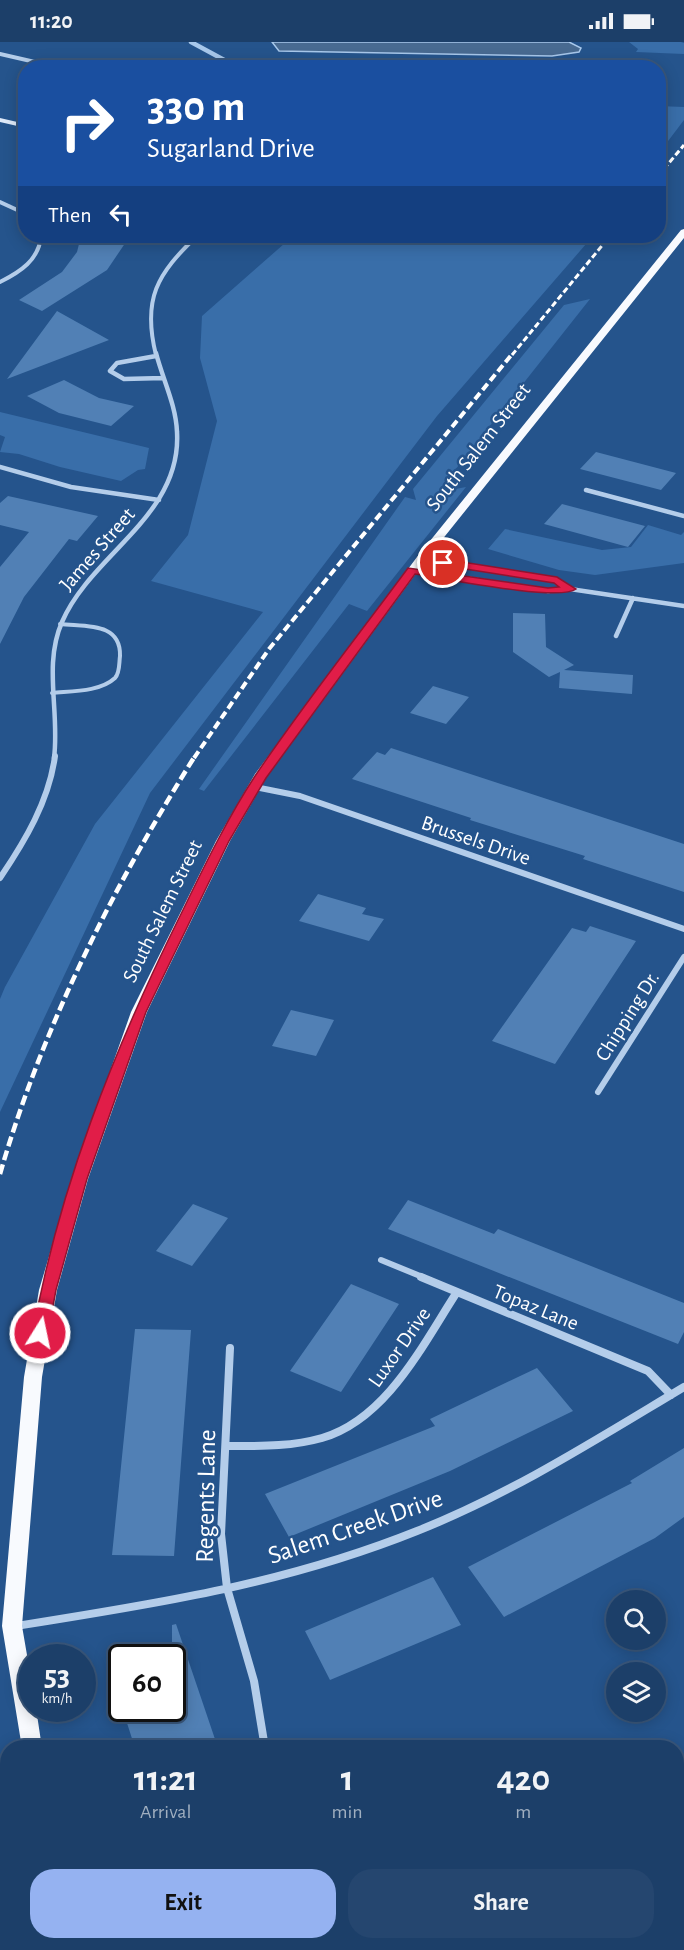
<!DOCTYPE html>
<html lang="en">
<head>
<meta charset="utf-8">
<style>
  :root { --surface:#1c3f69; --page:#25466f; --text:#f1f3f6; --muted:#a0afc0; --line:#3a587d; --accent:#95b2f1 }
  body { margin:0; font-family:"Alegreya Sans",sans-serif; background:var(--page); color:var(--text); height:100vh; display:flex; flex-direction:column; font-size:22px; white-space:nowrap }
  * { box-sizing:border-box; margin:0 }
  p { font-size:20px; color:var(--muted) }
  .icon { flex:none; width:33px; height:33px; fill:none; stroke:currentColor; stroke-width:2; stroke-linecap:round; stroke-linejoin:round }
  .map { position:relative; flex:1; overflow:hidden }
  .drawer { position:absolute; left:0px; top:1698px; width:684px; height:210px; display:flex; flex-direction:column; background:var(--surface); border-radius:24px 24px 0 0; box-shadow:0 3px 15px #0003,0 0 0 2px var(--line) }
  .drawer>* { flex:none }
  .guide { position:absolute; left:18px; top:18px; width:648px; height:183px; border-radius:24px; box-shadow:0 3px 15px #0003,0 0 0 2px var(--line); background:#1a4fa0; color:#fff; overflow:hidden }
  .controls { position:absolute; left:606px; top:1548px; display:grid; gap:12px }
  .controls a { display:grid; place-items:center; width:60px; height:60px; border-radius:50%; background:var(--surface); box-shadow:0 3px 15px #0003,0 0 0 2px var(--line); font-size:30px }
  .speed { position:absolute; left:18px; top:1602px; display:flex; gap:12px; font-size:30px; font-weight:700; text-align:center }
  .speed>* { display:grid; place-content:center; width:78px; height:78px; border-radius:50%; background:var(--surface); box-shadow:0 3px 15px #0003,0 0 0 2px var(--line); line-height:1 }
  .speed small { font-size:15px; font-weight:400 }
  .speed .limit { border:3px solid #111; border-radius:9px; background:#fff; color:#111 }
  .pin { position:absolute; display:grid; place-items:center; width:51px; height:51px; color:#fff; margin:-26px; border:3px solid #fff; border-radius:50%; box-shadow:0 2px 6px #0007 }
  .me { position:absolute; width:66px; margin:-33px; rotate:10deg; stroke-linejoin:round; filter:drop-shadow(0 0 4px #0008) }
  .turn { display:flex; align-items:center; gap:21px; height:126px; padding:0 30px; font-size:27px }
  .turn .icon { width:78px; height:78px; stroke-width:2.5 }
  .turn b { display:block; font-size:42px; line-height:51px }
  .then { display:flex; align-items:center; height:57px; padding:0 30px; background:#0003; gap:12px; font-size:22px }
  .eta { display:flex; justify-content:space-evenly; align-items:center; height:102px; text-align:center }
  .eta b { font-size:36px; font-weight:700; line-height:42px }
  .action { display:flex; gap:12px; margin-top:auto; padding:12px 30px }
  .action a { flex:1; height:69px; border-radius:24px; background:var(--accent); color:#111; font-size:24px; font-weight:700; line-height:69px; text-align:center }
  .action a+a { background:var(--page); color:var(--text) }
  .status { display:flex; justify-content:space-between; align-items:center; height:42px; padding:0 30px; background:var(--surface); direction:ltr }
  .status svg { height:16px; fill:currentColor }
  .map>svg:first-child { display:block }
</style>
</head>
<body>
<div class="status"><b>11:20</b><svg viewBox="0 0 49 12"><path d="M0 12V9h3v3zM5 12V6h3v6zM10 12V3h3v9zM15 12V0h3v12zM26 1h20v11H26zM47 4h2v5h-2z"/></svg></div>
<div class="map">
<svg width="684" height="1908" viewBox="0 0 684 1908">
  <rect width="100%" height="100%" fill="#25548c"/>
  <path fill="#396ea9" d="M629,0H681L684,1V12L636,10L638,7Z
    M658,64L684,65V78L659,111Z
    M293,194H593L437,374L150,751L0,1070V957L5,945L95,782L263,570L151,539L188,493L217,379L200,316L202,274Z
    M590,257L440,447V450L466,445L367,569L349,562L204,749L199,747L405,455L416,458L413,447L564,263Z
    M0,370L149,406L145,427L138,428L121,439L60,425L19,412L0,410L5,395L0,393Z
    M648,483L681,493L684,490V521L595,533L559,528L488,507L505,487L602,508L631,505Z
    M0,1759L8,1793V1900L32,1901L34,1908H0Z"/>
  <path fill="#486a91" stroke="#a8c8eb" stroke-width="1.5" d="M272,0H569L581,6L579,10L552,14L279,9Z"/>
  <g fill="none" stroke-linecap="round" stroke-linejoin="round">
    <path stroke="#a8c8eb" stroke-width="4.5" d="M191,0L239,26"/>
  </g>
  <path fill="#5180b5" d="M81,194H130L107,228L42,269L19,258L62,230L77,210Z
    M57,269L109,298L7,337Z
    M64,338L99,356L134,364L111,384L59,371L27,354Z
    M596,410L676,431L661,448L580,427Z
    M8,454L98,474L77,499L69,497L24,555L0,602V525L29,490L0,483V461Z
    M562,462L645,484L628,505L544,482Z
    M513,571L545,572L546,605L574,623L564,628L633,633L632,652L559,646L560,630L549,635L513,610Z
    M433,644L469,655L446,682L410,671Z
    M391,706L684,802V850L583,817L585,814L470,778L471,776L352,737L377,710L385,713Z
    M318,852L366,866L362,872L384,877L369,899L299,879Z
    M590,884L636,899L555,1022L492,999L572,886L586,890Z
    M291,968L334,978L316,1014L272,1004Z
    M408,1158L494,1192L498,1187L684,1261V1290L678,1302L388,1187Z
    M193,1162L228,1176L192,1224L156,1209Z
    M351,1242L399,1262L341,1350L290,1329Z
    M135,1287L191,1288L174,1514L112,1513Z
    M537,1326L573,1369L450,1429L289,1495L265,1452L435,1384L430,1377Z
    M684,1406V1475L655,1496L504,1575L468,1525L632,1441L630,1439Z
    M433,1535L461,1583L330,1638L305,1589Z
    M176,1582L218,1706H135L127,1681L137,1678L134,1666H172V1583Z"/>
  <g fill="none" stroke-linecap="round" stroke-linejoin="round">
    <path stroke="#b4cdea" stroke-width="4" d="M52,651C71,649 100,650 115,636C120,631 119,621 120,614C121,580 86,585 60,582"/>
    <path stroke="#b4cdea" stroke-width="4" d="M0,12L61,26
      M0,160L26,172
      M0,240C20,230 39,218 41,194
      M156,313C142,257 157,232 197,194"/>
    <path stroke="#b4cdea" stroke-width="4.5" d="M156,314L117,321L110,329L124,337L163,336
      M0,425L71,445L159,458
      M586,448L684,474
      M421,517L557,539L570,546
      M412,528L548,549L570,547L684,564
      M616,594L633,556
      M54,716C60,671 43,623 62,580C91,512 182,474 177,390C176,363 163,338 156,311"/>
    <path stroke="#b4cdea" stroke-width="6" d="M255,745L300,754L684,887
      M0,836C25,799 49,759 55,714
      M598,1050L684,915
      M381,1218L425,1236"/>
    <path stroke="#b4cdea" stroke-width="8" d="M421,1235L648,1329L671,1353
      M230,1306L221,1492L227,1546L254,1639L265,1706
      M226,1404C259,1404 290,1405 322,1396C387,1377 423,1302 457,1250
      M16,1584C155,1562 285,1542 417,1489C511,1452 597,1397 684,1345"/>
    <path fill="#dfeaf9" fill-rule="evenodd" d="M0,76L26,82V86L0,80Z"/>
    <path fill="#f8fafe" fill-rule="evenodd" d="M684,187V196L425,519L266,736L230,799L147,970L88,1137L57,1248L42,1335L22,1584L32,1642V1666H36L42,1706H22L2,1584L24,1335L39,1248L72,1137L131,970L216,799L255,732L417,515L681,188Z
      M73,1900H95L98,1908H76Z"/>
    <path stroke="#fff" stroke-width="3" stroke-dasharray="6 3" stroke-linecap="butt" d="M658,134L684,103
      M512,313L610,194"/>
    <path stroke="#fff" stroke-width="4" stroke-dasharray="8 4" stroke-linecap="butt" d="M194,716L269,607L513,311"/>
    <path stroke="#fff" stroke-width="4.5" stroke-dasharray="10 4.5" stroke-linecap="butt" d="M0,1132C42,986 114,843 195,714"/>
  </g>
  <path fill="#e11d48" stroke="#92132f" stroke-width="1.5" d="M443,517L557,535L576,547C559,560 442,536 415,532L266,736L229,799L146,970L87,1137L56,1248L48,1291L46,1296H35L33,1291C58,1148 114,1008 178,878C202,829 225,780 255,734C303,663 357,595 408,526L548,546L559,545L554,541L440,523L438,521Z"/>
  <g text-anchor="middle" stroke-width="5" stroke-linejoin="round" paint-order="stroke">
    <g font-size="21" fill="#fff" stroke="#25548c">
      <text transform="translate(478 405) rotate(-52)" y="7">South Salem Street</text>
      <text transform="translate(97 507) rotate(-49)" y="7">James Street</text>
      <text transform="translate(476 798) rotate(19)" y="7">Brussels Drive</text>
      <text transform="translate(162 869) rotate(-64)" y="7">South Salem Street</text>
      <text transform="translate(627 974) rotate(-58)" y="7">Chipping Dr.</text>
      <text transform="translate(536 1265) rotate(22)" y="7">Topaz Lane</text>
      <text transform="translate(399 1305) rotate(-55)" y="7">Luxor Drive</text>
    </g>
    <g font-size="26" fill="#fff" stroke="#25548c">
      <text transform="translate(205 1454) rotate(-89)" y="9">Regents Lane</text>
      <text transform="translate(355 1484) rotate(-19)" y="9">Salem Creek Drive</text>
    </g>
  </g>
</svg>
<div class="controls">
<a><svg class="icon" aria-label="search" viewBox="0 0 24 24"><circle cx="10" cy="10" r="6"/><path d="M15 15l6 6"/></svg></a>
<a><svg class="icon" aria-label="layers" viewBox="0 0 24 24"><path d="M12 4l9 5-9 5-9-5zM3 14l9 5 9-5"/></svg></a>
</div>
<div class="speed"><div>53<small>km/h</small></div><div class="limit">60</div></div>
<div class="pin" style="left:443px;top:521px;background:#d93025"><svg class="icon" aria-label="arrive" viewBox="0 0 24 24"><path d="M6 21V4h12l-3 4 3 4H6"/></svg></div>
<svg class="me" style="left:40px;top:1291px" viewBox="-20 -20 40 40"><circle r="17" fill="#e11d48" stroke="#fff" stroke-width="3"/><path d="M0-11L8 9 0 5-8 9z" fill="#fff"/></svg>
<div class="guide">
<div class="turn"><svg class="icon" aria-label="right" viewBox="0 0 24 24"><path d="M7 20v-9h11M14 6l5 5-5 5"/></svg><div><b>330 m</b>Sugarland Drive</div></div>
<div class="then">Then<svg class="icon" aria-label="left" viewBox="0 0 24 24"><path d="M17 20v-9H6M10 6l-5 5 5 5"/></svg></div>
</div>
<section class="drawer">
<div class="eta">
<div><b>11:21</b><p>Arrival</p></div>
<div><b>1</b><p>min</p></div>
<div><b>420</b><p>m</p></div>
</div>
<div class="action"><a>Exit</a><a>Share</a></div>
</section>
</div>
</body>
</html>
